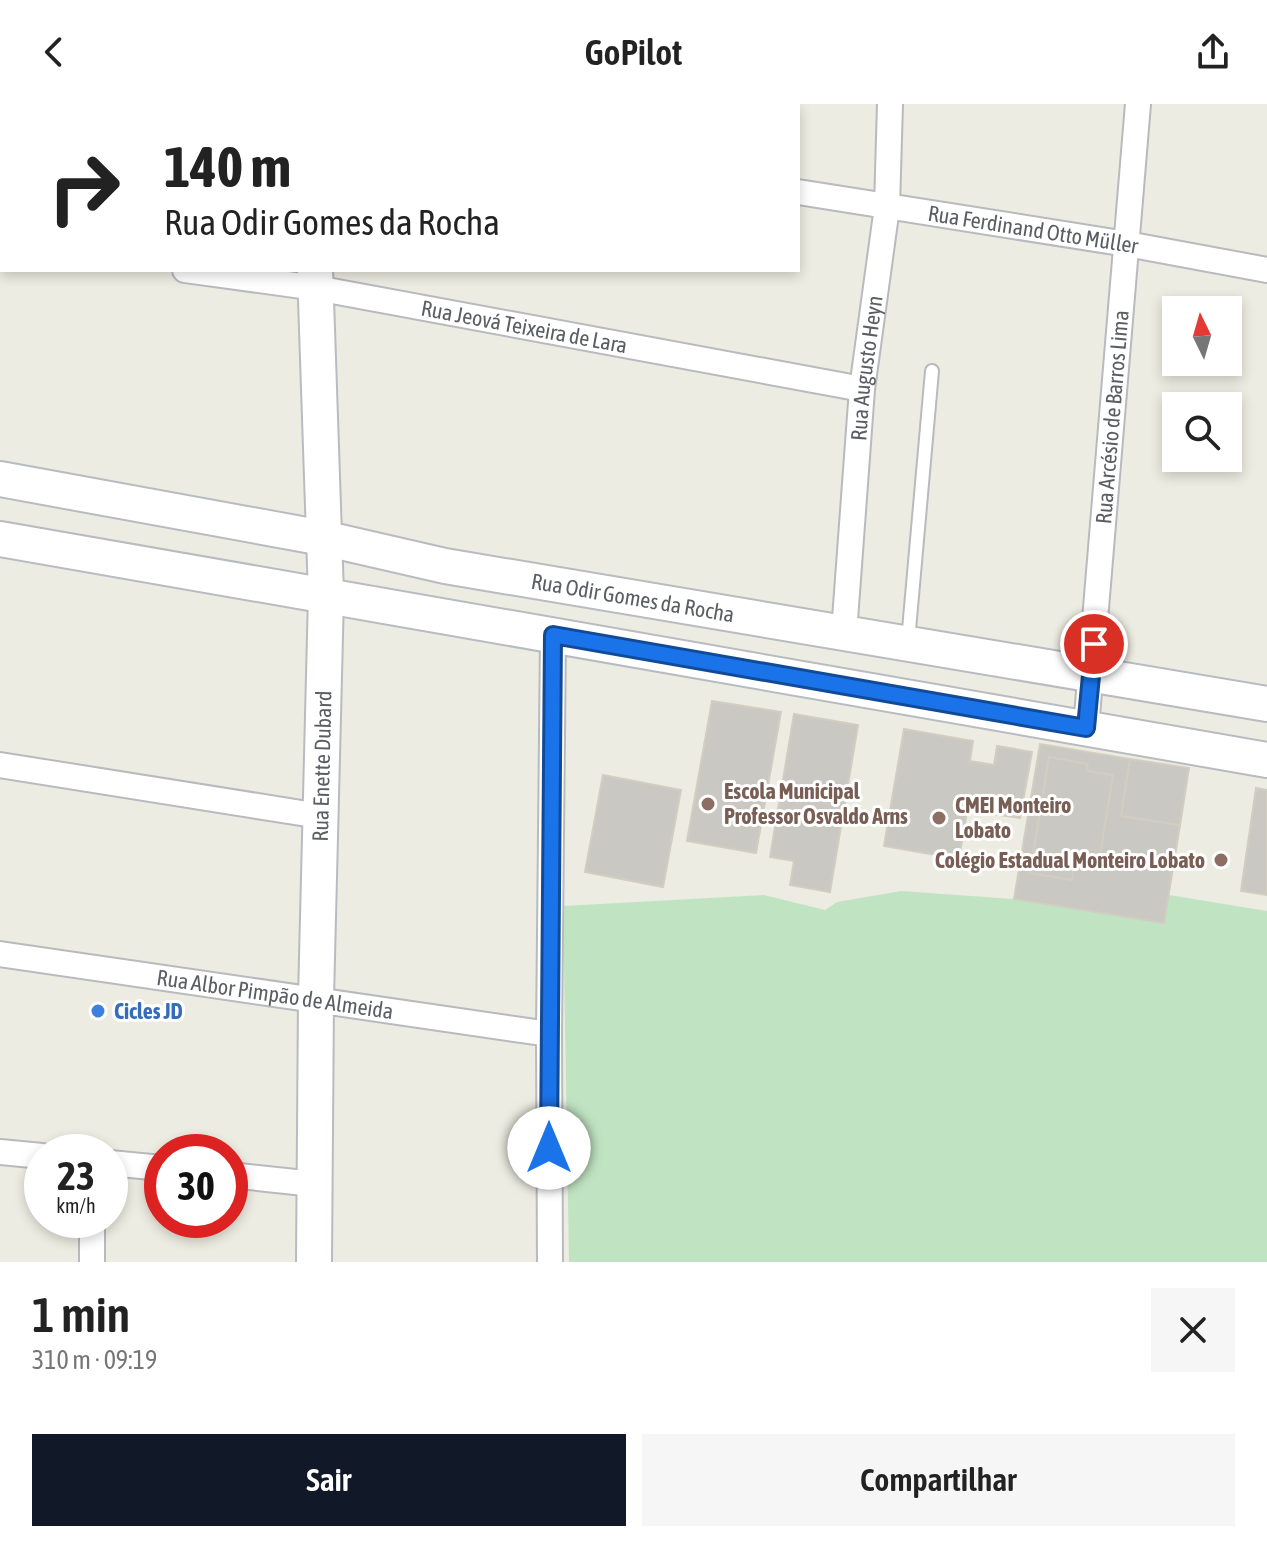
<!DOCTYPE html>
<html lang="pt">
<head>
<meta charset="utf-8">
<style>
  :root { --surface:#fff; --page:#f6f6f6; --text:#222; --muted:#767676; --accent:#111827 }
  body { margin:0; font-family:"Asap Condensed",sans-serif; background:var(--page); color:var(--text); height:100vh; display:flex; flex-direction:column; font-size:30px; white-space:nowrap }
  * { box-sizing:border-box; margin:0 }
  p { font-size:26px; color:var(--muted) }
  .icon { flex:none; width:44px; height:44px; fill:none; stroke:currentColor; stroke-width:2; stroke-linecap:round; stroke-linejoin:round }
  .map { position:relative; height:1158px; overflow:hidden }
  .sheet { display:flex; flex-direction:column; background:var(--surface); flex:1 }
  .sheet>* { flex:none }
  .banner { position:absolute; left:0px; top:0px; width:800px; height:168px; box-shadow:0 4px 12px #0003; background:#fff; color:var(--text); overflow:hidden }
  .needle { width:52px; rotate:355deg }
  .fabs { position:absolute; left:1162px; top:192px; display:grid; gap:16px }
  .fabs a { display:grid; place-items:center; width:80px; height:80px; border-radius:0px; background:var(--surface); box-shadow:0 4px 12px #0003; font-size:40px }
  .speed { position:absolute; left:24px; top:1030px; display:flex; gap:16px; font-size:40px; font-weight:700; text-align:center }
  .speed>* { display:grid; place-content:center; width:104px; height:104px; border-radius:50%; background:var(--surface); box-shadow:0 4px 12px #0003; line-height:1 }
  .speed small { font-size:20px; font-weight:400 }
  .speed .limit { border:12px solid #d22; background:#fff; color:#111 }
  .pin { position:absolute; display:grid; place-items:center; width:68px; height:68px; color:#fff; margin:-34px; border:4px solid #fff; border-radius:50%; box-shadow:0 2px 8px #0007 }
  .me { position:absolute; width:88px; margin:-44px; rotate:0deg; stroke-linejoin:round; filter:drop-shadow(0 0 6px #0008) }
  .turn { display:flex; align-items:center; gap:28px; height:168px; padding:0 32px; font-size:36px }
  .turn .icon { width:104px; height:104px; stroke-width:2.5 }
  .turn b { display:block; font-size:56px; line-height:68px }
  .round { display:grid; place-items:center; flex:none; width:84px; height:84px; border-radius:0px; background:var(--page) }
  .summary { display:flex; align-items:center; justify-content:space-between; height:136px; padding:0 32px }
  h1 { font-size:48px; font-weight:600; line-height:60px }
  .button { display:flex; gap:16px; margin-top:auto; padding:16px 32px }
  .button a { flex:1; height:92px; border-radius:0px; background:var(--accent); color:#fff; font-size:32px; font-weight:600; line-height:92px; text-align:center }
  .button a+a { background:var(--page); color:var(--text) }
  header { display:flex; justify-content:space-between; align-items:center; height:104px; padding:0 32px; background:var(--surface); font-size:36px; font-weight:600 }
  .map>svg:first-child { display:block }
</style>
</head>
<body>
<header><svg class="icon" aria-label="back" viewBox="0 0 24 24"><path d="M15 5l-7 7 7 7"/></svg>GoPilot<svg class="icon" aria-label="share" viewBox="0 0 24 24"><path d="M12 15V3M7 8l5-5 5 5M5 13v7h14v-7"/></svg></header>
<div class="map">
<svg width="1267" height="1158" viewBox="0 0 1267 1158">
  <rect width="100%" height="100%" fill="#edece2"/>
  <path fill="#c0e4c2" d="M901,787L1014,795L1164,819L1169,791L1267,807V1158H569L563,802L764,791L825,806L837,798Z"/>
  <path fill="#cac8c2" stroke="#d1cec1" stroke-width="2" d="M712,597L781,608L756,749L687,737Z
    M794,610L858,621L830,788L790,781L794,757L770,753Z
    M904,625L973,637L970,657L994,661L997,642L1032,648L1020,714L986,709L988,694L970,691L959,755L884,742Z
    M1040,640L1130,655L1121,712L1180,721L1164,819L1014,795Z
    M1049,653L1088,660L1087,667L1113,671L1098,764L1075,760L1072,776L1030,769Z
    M1130,655L1189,664L1180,721L1121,712Z
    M603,671L681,686L663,783L585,768Z
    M1256,684L1267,686V791L1241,787Z"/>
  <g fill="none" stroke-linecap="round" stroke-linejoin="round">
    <defs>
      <path id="lane" d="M908,537L932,267"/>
      <g id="street">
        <path d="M269,0L280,2"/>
        <path id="s1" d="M798,88L1127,140L1267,166"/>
        <path d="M0,140H2"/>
        <path id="s2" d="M185,166L316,184L862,285"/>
        <path id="s3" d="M844,529L862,285L887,103L890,0"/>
        <path id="s4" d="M1086,624L1138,0"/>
        <path d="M0,661L320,712"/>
        <path id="s5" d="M0,850L549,930"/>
        <path d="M0,1048L42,1052"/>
        <path d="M110,1059L162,1064"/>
        <path d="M230,1071L314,1080"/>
        <path d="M92,1116V1158"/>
        <path d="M550,1158L549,930L553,531"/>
      </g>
      <g id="secondary">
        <path d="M310,2V0"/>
        <path id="s6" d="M0,375L323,434L445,462L1267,600"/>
        <path d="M0,435L1267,656"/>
        <path id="s7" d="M314,1158L316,894L326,491L315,166"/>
      </g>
    </defs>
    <use href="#lane" stroke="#b8babe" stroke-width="16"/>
    <use href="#street" stroke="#b8babe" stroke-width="28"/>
    <use href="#secondary" stroke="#b8bbc0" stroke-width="38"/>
    <use href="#lane" stroke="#fff" stroke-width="12"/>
    <use href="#street" stroke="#fff" stroke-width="24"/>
    <use href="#secondary" stroke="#fff" stroke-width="34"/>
  </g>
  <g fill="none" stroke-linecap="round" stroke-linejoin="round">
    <defs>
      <path id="route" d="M549,1044L553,531L1086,624L1094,540"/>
    </defs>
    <use href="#route" stroke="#114b97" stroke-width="20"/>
    <use href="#route" stroke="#1a73e8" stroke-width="14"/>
  </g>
  <g fill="#8d6e63" stroke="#fff" stroke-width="3">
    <circle cx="708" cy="700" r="8"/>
    <circle cx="939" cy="714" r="8"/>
    <circle cx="1221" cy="756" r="8"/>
  </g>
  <circle fill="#3f7fe0" stroke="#fff" stroke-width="3" cx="98" cy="907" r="8"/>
  <g text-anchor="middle" stroke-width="6" stroke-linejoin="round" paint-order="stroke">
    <g font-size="22" fill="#5b5e63" stroke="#fff">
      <text dy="8" stroke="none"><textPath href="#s1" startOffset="238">Rua Ferdinand Otto Müller</textPath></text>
      <text dy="8" stroke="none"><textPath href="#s2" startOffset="344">Rua Jeová Teixeira de Lara</textPath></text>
      <text dy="8" stroke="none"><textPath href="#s3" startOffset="266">Rua Augusto Heyn</textPath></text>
      <text dy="8" stroke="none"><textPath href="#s4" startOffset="312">Rua Arcésio de Barros Lima</textPath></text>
      <text dy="8" stroke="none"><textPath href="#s6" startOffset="644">Rua Odir Gomes da Rocha</textPath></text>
      <text dy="8" stroke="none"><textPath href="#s7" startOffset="496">Rua Enette Dubard</textPath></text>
      <text dy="8" stroke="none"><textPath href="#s5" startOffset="278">Rua Albor Pimpão de Almeida</textPath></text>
    </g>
    <g font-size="22" font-weight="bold" fill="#785e54" stroke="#fff" text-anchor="start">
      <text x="724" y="695">Escola Municipal<tspan x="724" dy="25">Professor Osvaldo Arns</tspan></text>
      <text x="955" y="709">CMEI Monteiro<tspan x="955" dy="25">Lobato</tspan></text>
      <text x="1205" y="764" text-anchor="end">Colégio Estadual Monteiro Lobato</text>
    </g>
    <g font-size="22" font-weight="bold" fill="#366cbe" stroke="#fff" text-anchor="start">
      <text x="114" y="915">Cicles JD</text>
    </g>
  </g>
</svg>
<div class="fabs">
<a><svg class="needle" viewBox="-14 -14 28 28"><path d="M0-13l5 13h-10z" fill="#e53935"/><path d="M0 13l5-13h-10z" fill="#767676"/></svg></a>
<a><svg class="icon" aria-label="search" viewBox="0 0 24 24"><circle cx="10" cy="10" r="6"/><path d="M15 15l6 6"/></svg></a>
</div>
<div class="speed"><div>23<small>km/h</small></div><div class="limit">30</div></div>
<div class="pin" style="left:1094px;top:540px;background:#d93025"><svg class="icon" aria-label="arrive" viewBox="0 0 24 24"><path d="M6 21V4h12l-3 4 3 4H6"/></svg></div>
<svg class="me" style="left:549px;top:1044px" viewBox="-20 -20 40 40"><circle r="19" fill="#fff"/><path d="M0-13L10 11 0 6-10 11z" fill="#1a73e8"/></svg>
<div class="banner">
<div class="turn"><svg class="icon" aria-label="right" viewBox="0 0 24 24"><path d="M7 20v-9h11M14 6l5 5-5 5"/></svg><div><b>140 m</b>Rua Odir Gomes da Rocha</div></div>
</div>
</div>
<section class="sheet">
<div class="summary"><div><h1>1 min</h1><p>310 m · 09:19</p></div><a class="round"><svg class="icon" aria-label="close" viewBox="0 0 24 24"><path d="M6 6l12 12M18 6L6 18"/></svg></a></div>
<div class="button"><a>Sair</a><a>Compartilhar</a></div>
</section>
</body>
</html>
